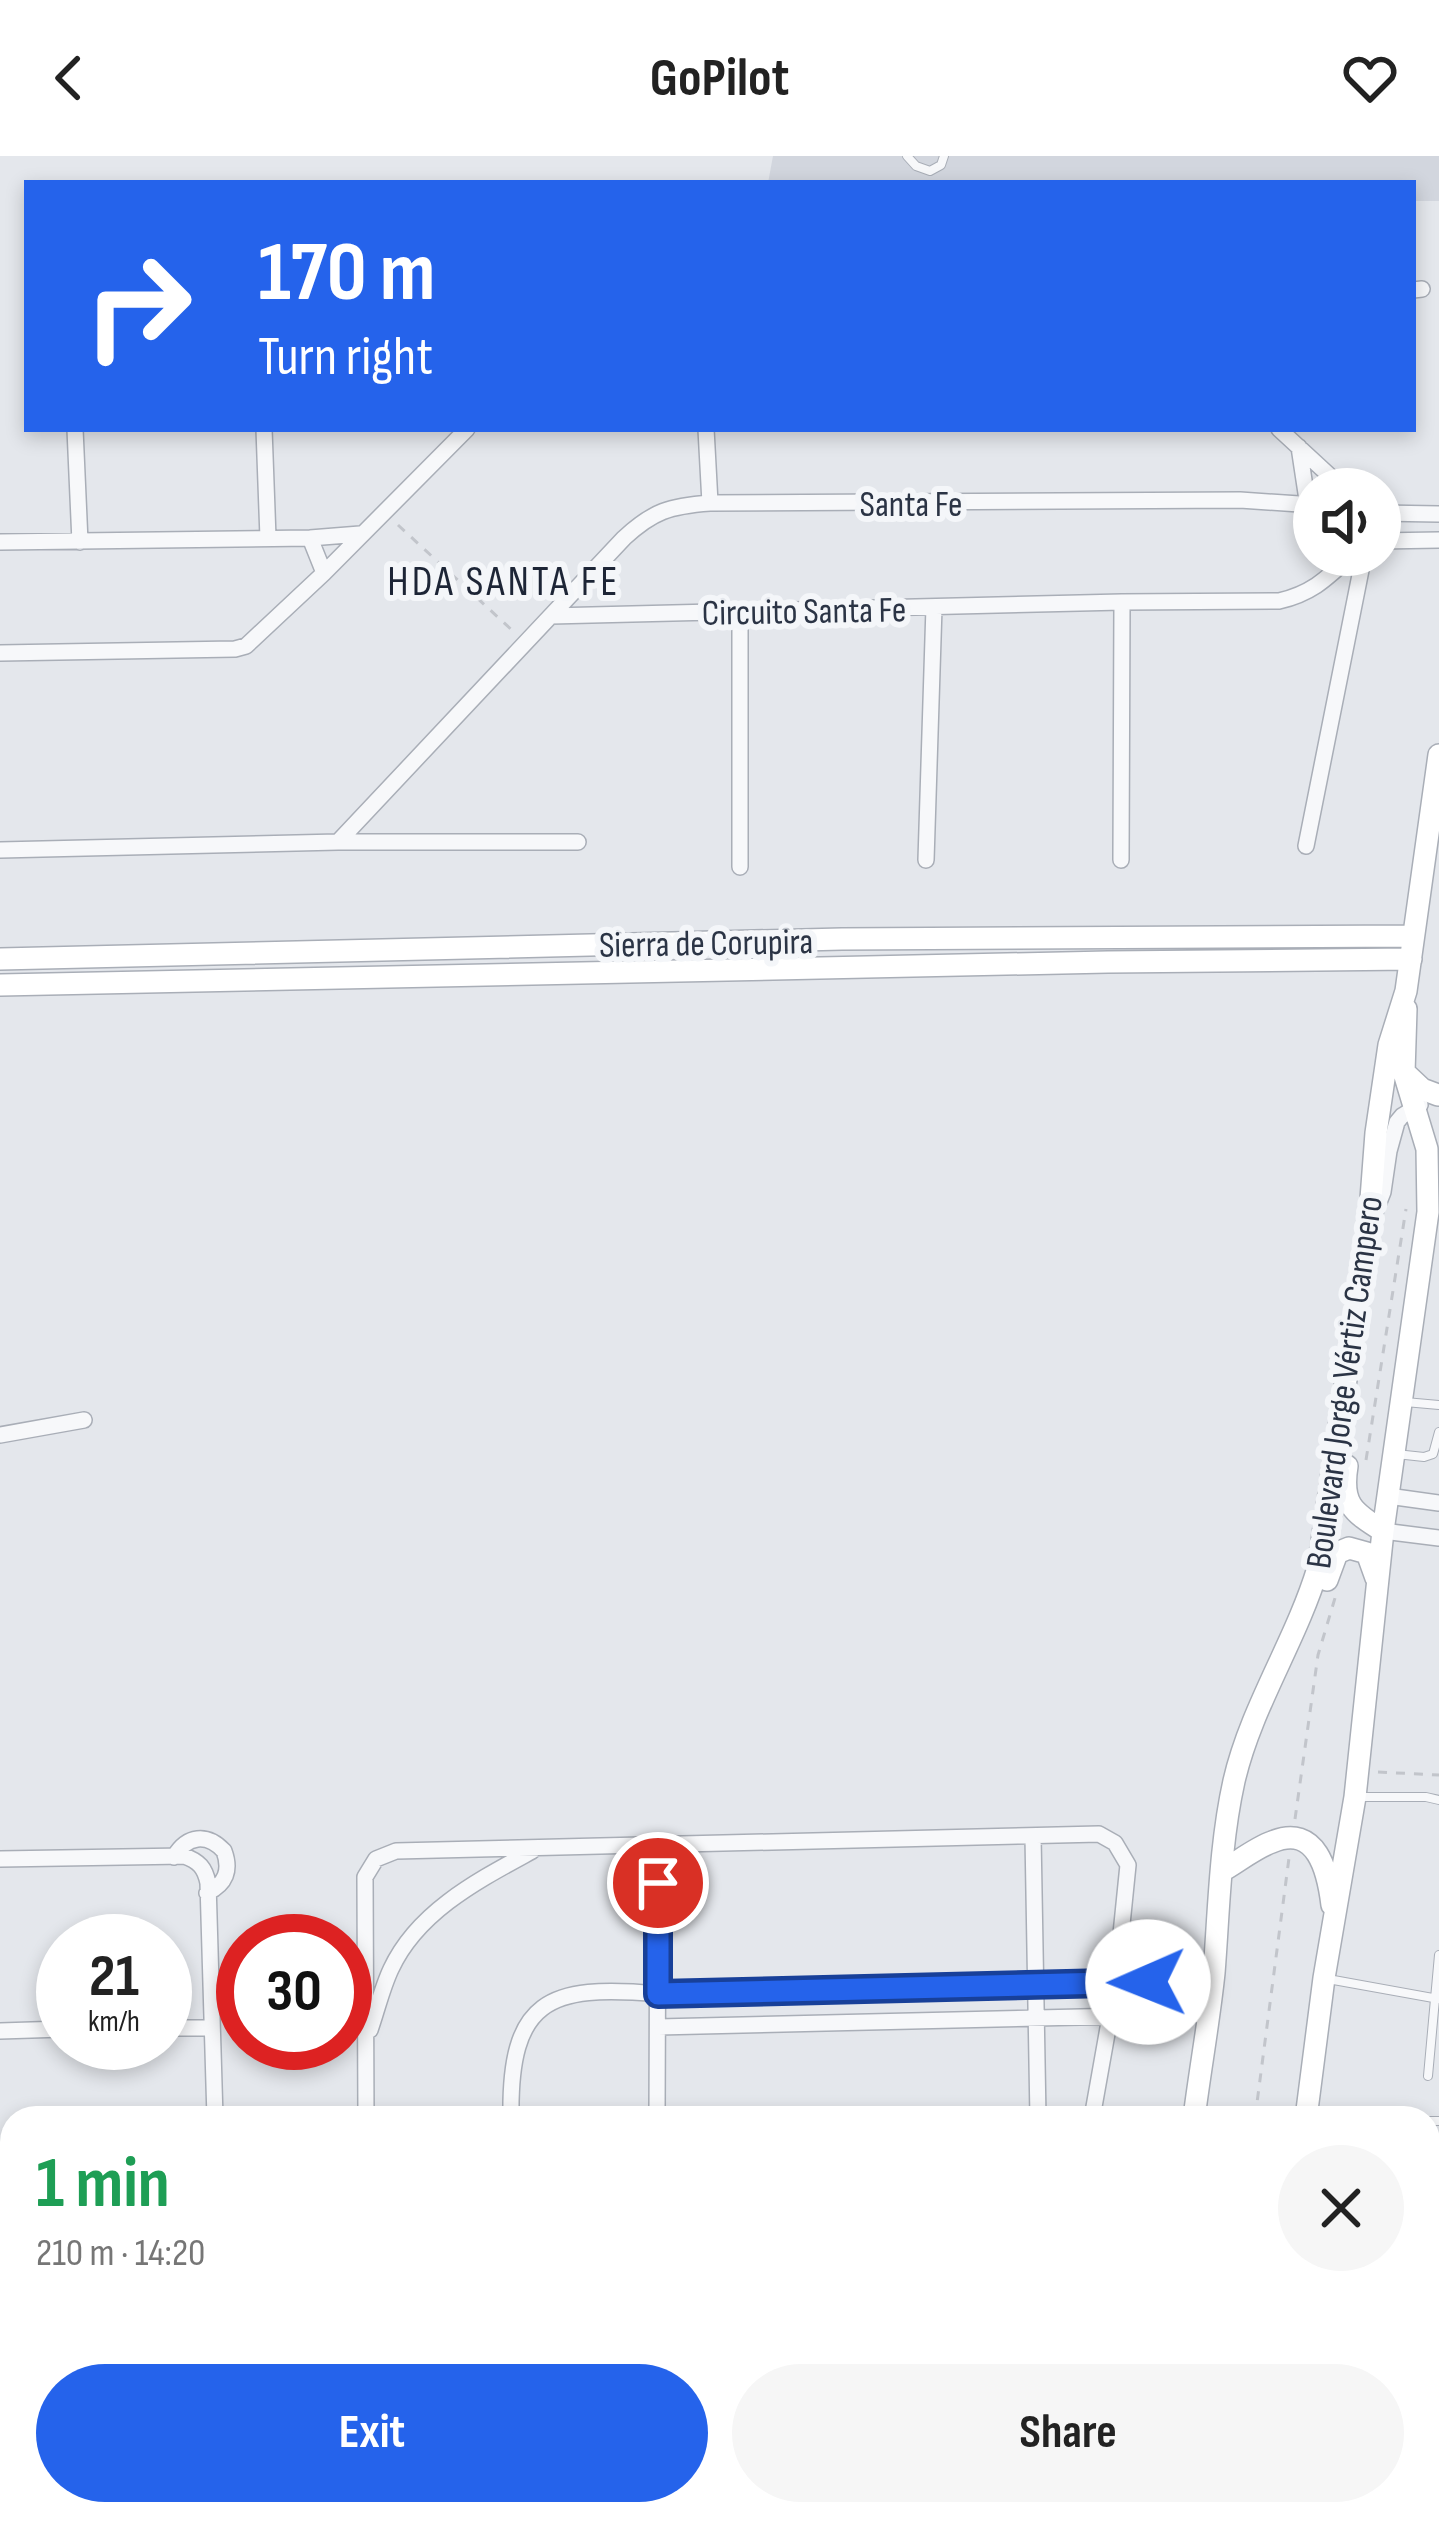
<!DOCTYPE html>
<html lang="en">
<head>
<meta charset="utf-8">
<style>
  :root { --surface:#fff; --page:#f6f6f6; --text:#222; --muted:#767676; --accent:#2563eb }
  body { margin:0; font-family:"Sofia Sans Condensed",sans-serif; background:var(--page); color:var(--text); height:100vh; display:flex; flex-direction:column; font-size:45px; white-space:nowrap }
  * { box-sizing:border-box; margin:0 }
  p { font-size:39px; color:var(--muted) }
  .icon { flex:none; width:66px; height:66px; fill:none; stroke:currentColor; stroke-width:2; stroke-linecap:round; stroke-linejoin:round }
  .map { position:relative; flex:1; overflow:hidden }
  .drawer { position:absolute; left:0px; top:1950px; width:1440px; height:420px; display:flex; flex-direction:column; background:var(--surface); border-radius:36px 36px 0 0; box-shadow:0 6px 18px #0003 }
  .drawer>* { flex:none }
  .banner { position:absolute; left:24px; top:24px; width:1392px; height:252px; border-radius:0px; box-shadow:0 6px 18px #0003; background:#2563eb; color:#fff; overflow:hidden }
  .controls { position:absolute; left:1293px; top:312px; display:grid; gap:24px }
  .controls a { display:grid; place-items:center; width:108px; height:108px; border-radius:50%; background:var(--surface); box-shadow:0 6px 18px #0003; font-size:60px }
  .speed { position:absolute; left:36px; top:1758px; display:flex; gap:24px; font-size:60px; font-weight:700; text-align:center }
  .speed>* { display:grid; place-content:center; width:156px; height:156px; border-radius:50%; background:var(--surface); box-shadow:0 6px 18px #0003; line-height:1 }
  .speed small { font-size:30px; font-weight:400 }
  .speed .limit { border:18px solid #d22; background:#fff; color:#111 }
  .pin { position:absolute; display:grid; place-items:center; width:102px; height:102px; color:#fff; margin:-51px; border:6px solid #fff; border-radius:50%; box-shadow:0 3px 12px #0007 }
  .me { position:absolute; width:132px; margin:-66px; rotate:269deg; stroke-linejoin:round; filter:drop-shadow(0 0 9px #0008) }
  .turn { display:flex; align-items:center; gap:42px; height:252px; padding:0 36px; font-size:54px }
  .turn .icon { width:156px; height:156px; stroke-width:2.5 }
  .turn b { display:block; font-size:84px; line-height:102px }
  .round { display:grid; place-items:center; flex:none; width:126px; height:126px; border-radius:63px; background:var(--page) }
  .headline { display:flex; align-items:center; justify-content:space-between; height:204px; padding:0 36px }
  h1 { font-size:72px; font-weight:700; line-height:90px; color:#1e9e55 }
  .primary-button { display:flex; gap:24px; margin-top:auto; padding:24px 36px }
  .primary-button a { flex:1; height:138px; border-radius:72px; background:var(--accent); color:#fff; font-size:48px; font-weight:700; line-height:138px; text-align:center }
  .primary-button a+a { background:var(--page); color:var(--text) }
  header { display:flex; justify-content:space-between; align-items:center; height:156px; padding:0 36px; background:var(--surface); font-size:54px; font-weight:700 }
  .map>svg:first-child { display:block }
</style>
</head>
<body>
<header><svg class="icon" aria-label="back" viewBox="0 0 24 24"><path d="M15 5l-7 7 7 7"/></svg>GoPilot<svg class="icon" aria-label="heart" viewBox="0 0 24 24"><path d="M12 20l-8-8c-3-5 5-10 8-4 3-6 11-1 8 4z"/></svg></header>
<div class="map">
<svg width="1439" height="2370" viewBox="0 0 1439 2370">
  <rect width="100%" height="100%" fill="#e4e7ec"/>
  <path fill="#d2d6de" d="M773,0H1439V45H1413V27H768Z"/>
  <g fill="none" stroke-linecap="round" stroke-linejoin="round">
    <defs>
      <path id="lane" d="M907,0L916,10L930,15L941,9L944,0
        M1405,1246L1439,1249
        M1396,1298L1424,1301L1433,1298L1439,1276
        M1356,1641H1426L1439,1644
        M1328,1823L1439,1843
        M1428,1920L1439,1799
        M1428,1965H1439
        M1428,1984L1439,1983
        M1428,2012H1439
        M1316,2358V2370
        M1365,2370L1366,2358"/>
      <path id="street" d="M1413,134L1422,133
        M75,273L80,386
        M264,273L268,382
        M706,273L710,347
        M1279,273L1344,333
        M1299,291L1314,390
        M1380,357L1439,358
        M310,382L324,417
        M1380,385L1439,384
        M0,386L310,382L360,378
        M740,455V711
        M551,460L1122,446L1279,445C1313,437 1327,422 1352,399
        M0,497L235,493L246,490L324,417L467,273
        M338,686L624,382C653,355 670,350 710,347L1240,344L1314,349
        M1306,690L1364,399
        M0,694L338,686H578
        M926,704L934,451
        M1121,704L1122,446
        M1374,1059L1383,1036L1389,995L1397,966L1402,960L1420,949
        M0,1279L84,1264
        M1388,1340L1439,1347
        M1383,1375L1439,1382
        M1033,1680L1038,1962
        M174,1701C187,1679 207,1677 224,1695C231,1714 226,1728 207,1737
        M0,1703L184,1700C199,1705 205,1712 208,1727L215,1962
        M658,1871L1208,1858
        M165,1872H211
        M370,1874C377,1854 382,1832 391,1813C418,1755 479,1724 532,1695
        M0,1875L63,1873
        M366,1962L365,1721L376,1703L396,1695L1099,1678L1115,1687L1128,1709L1116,1827L1092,1962
        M511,1962C509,1844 548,1828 658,1838L1213,1824
        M657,1962L658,1690
        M0,2046H12
        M0,2089H12
        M0,2124H12
        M57,2358V2370
        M228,2358V2370"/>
      <path id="secondary" d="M0,803L842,783L1413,780
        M0,829L1108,806L1411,803
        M1405,917L1422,933L1438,939
        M1347,1310C1341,1347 1352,1356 1383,1375
        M1327,1424L1337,1397L1349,1392L1367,1397L1376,1422
        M1222,1715C1238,1706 1255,1692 1272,1686C1317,1667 1328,1716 1332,1749
        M1194,1962C1200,1914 1209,1865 1214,1817C1219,1753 1220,1688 1234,1625C1251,1551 1296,1485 1318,1412L1369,1069L1376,977L1389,889L1406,835L1439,599
        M1306,1962L1324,1822L1355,1641L1383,1375L1428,1056L1427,993L1404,917L1406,853
        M1147,2370L1148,2358
        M1250,2370V2358"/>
    </defs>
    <use href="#lane" stroke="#a9aeb7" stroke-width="10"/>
    <use href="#street" stroke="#a9aeb7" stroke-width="18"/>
    <use href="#secondary" stroke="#a9aeb7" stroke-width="24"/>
    <path stroke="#c2c5cb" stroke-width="3" stroke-dasharray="9 9" stroke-linecap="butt" d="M398,369L514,476
      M1366,1304L1406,1053
      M1378,1616L1439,1619
      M1295,1663L1318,1499L1335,1442
      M1255,1962L1289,1702
      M1202,2370L1203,2358"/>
    <use href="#lane" stroke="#f7f8fa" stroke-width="8"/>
    <use href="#street" stroke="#f7f8fa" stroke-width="15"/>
    <use href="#secondary" stroke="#fff" stroke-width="21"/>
  </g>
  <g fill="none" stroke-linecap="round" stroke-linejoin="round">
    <defs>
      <path id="route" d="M658,1727V1838L1148,1826"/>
    </defs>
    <use href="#route" stroke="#184099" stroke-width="30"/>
    <use href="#route" stroke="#2563eb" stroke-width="21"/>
  </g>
  <g text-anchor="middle" stroke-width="12" stroke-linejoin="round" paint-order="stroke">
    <g font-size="36" fill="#2b3445" stroke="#f4f6f9">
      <text x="911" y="360">Santa Fe</text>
      <text transform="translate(804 454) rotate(-1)" y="13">Circuito Santa Fe</text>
      <text transform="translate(706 786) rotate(-1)" y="13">Sierra de Corupira</text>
      <text transform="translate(1343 1226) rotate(-82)" y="13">Boulevard Jorge Vértiz Campero</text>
    </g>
    <g font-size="42" letter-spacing="3" fill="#1d2536" stroke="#f4f6f9">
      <text x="504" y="439">HDA SANTA FE</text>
    </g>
  </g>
</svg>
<div class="controls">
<a><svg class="icon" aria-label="sound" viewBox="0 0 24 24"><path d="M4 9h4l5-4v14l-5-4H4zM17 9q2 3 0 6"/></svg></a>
</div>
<div class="speed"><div>21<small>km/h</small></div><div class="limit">30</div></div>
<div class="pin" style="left:658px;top:1727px;background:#d93025"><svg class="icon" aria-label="arrive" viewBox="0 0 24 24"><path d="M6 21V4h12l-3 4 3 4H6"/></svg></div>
<svg class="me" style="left:1148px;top:1826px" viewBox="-20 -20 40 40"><circle r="19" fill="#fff"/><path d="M0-13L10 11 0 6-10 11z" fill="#2563eb"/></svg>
<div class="banner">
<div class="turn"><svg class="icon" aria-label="right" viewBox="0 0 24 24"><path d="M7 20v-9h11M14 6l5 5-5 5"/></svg><div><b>170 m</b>Turn right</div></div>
</div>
<section class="drawer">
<div class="headline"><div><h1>1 min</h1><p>210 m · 14:20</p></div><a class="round"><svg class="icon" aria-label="close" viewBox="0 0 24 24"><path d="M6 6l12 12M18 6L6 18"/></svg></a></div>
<div class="primary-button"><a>Exit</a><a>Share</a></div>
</section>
</div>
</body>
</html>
